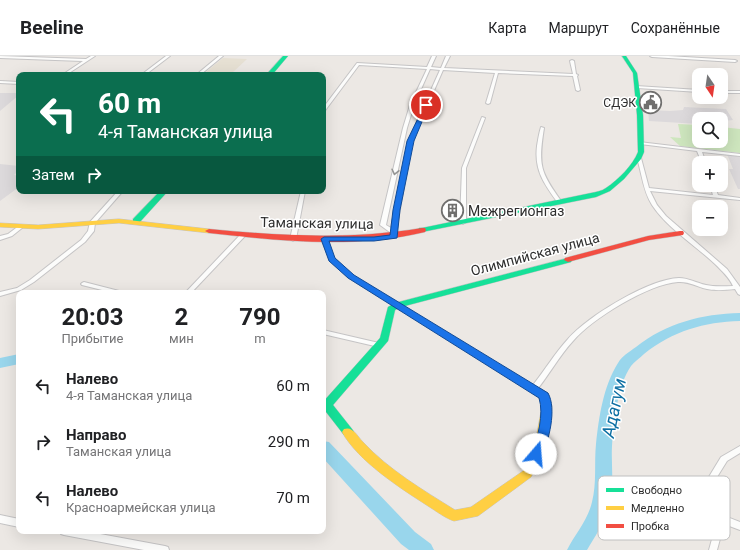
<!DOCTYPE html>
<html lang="ru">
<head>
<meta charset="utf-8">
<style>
  :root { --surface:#fff; --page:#f2f2f2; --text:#202124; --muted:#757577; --line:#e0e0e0 }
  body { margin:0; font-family:Roboto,sans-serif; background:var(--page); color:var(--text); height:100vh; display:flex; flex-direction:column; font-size:15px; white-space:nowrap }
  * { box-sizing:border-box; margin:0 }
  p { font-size:13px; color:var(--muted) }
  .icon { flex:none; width:22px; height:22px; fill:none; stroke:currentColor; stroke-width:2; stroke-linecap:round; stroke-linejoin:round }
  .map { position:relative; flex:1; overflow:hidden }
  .sheet { position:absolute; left:16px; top:234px; width:310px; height:244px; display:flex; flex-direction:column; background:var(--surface); border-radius:8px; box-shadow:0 4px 16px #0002 }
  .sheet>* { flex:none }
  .hud { position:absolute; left:16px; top:16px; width:310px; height:122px; border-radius:8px; box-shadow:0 4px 16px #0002; background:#0b6e4f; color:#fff; overflow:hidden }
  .needle { width:26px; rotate:167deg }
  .tools { position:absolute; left:692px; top:12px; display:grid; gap:8px }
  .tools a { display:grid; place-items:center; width:36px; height:36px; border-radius:8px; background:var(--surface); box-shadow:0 4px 16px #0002; font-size:20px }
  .pin { position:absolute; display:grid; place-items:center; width:34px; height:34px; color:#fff; margin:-17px; border:2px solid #fff; border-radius:50%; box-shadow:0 1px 4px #0007 }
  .me { position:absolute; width:44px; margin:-22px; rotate:18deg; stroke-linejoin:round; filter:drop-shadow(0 0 3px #0008) }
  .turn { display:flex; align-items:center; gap:14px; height:84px; padding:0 16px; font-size:18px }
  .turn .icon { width:52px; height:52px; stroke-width:2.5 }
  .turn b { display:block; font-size:28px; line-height:34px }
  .then { display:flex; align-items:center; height:38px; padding:0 16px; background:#0003; gap:8px; font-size:15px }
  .eta { display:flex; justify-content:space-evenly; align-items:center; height:68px; text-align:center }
  .eta b { font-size:24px; font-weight:700; line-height:28px }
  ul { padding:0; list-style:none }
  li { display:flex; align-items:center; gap:12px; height:56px; padding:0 16px }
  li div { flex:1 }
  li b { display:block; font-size:15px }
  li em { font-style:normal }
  header { display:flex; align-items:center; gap:24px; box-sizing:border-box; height:56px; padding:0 20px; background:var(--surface); border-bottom:1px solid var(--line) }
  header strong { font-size:19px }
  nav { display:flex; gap:22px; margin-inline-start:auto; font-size:14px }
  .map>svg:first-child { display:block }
</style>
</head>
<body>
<header>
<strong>Beeline</strong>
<nav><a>Карта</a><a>Маршрут</a><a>Сохранённые</a></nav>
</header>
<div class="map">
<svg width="740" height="494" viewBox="0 0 740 494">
  <rect width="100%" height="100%" fill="#ece8e4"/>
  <path fill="#dcd9db" d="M0,37H19V39L0,55Z
    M684,51L726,53L733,64L724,65L723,70H721V63H699V68L649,65L648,54L670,55L683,54Z
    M727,98L740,100V133H738L729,113H733Z
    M0,108L19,110V114L14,119L19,120V131L0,145Z"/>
  <path fill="#e6e0d3" d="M223,2L247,3L232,17L206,16Z"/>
  <path fill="#cee6be" d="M678,68L699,69V85H721V71L740,73V97L680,90L670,81L681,82Z"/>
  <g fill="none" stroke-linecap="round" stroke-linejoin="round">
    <path fill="#99d6ec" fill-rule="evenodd" d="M740,257V265C704,266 673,275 644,298C640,302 634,306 631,310C617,330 614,367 612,390C611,408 614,427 611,445C607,462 596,479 587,494H567C575,478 588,464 592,446C597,427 594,407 596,388C599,361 603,331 618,307C622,300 629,296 636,291C666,267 702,258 740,257Z
      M19,298V308L0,312V302Z
      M323,385L329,386L415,476L431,488L434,494H409L401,488L323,402Z"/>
    <defs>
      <path id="street" d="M0,0L86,3L91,0H95L66,19H62L83,5L0,2Z
        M166,0H170L145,19H141Z
        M219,0H223L200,19H196Z
        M432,0H436L431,11L441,12L446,0H450L444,12L573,18L570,5L572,4L574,5L576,18L578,19L577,20L580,34L578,35L576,34L573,20L498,17L490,47L488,48L486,47L495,17L443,14L412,85L396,176L398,180L395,182L393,181L391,177L380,169L403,72L410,49L427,13L359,9L324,56H323V52L357,7L427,11ZM430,13L440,14L408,85L391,172L386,169L407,72L414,49Z
        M650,0H668L735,4L737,5L735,6L652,1Z
        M0,25L19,26V28L0,27Z
        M636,30L699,34V36L637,32H636Z
        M721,35H740V37H721Z
        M482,61L485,62L466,112V166L463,168L460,166L462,112Z
        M541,71L544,72C538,109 540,116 562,146V147H558C544,128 534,114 537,90C538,84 539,77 541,71Z
        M639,86L740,98V100L702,96L706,107H702L697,95L640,88H639Z
        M637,101L641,102L649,132L713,139L710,129H714L718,139L740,142V144L650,135L657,149L666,160L727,213L740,231V239L738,238L735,233C726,234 716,235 707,233C698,231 688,225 678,226C648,228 592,263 573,285C559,300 549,319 536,335H534L349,222L330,204L321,183L322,182H326L334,202L353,220L533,329C545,314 555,297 568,283C588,260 649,223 679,222C688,222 697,227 706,229C715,231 724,230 733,230C729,221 722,215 715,208C695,189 668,173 652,149C643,135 642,118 637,102Z
        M118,135H123L95,167L94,175L85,186L34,226L21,234L0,240V236L17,232L30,224L81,184L88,175L90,166Z
        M301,135H305L296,183L293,185L290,183Z
        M20,169L22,170V172L12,180L0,184V180L8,178Z
        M243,177L245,178L246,179L245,180L191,237H185L241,178Z
        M84,226L123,236L124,237H114L82,229L81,228L82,227Z
        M323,274L379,287L382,289L379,291L323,278Z
        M740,390V397L727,405L699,450L740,466V474L724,468L717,494H709L717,465L691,454L690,452L721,401Z
        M0,459L19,463V471L0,467Z
        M60,475H84L165,490L168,491L169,494H144L64,479L61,478Z"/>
      <path id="fast" d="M283,0H288L272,19H266Z
        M622,0H626L637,17L643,59L644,96L641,103L624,123L610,135L596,141L422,176H419L418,174L419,172H422L591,137C596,136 602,135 606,132C618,124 633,109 638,96L637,59L633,17Z
        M160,135H168L139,167H133V163Z
        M568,202L572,204L571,206L401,251L395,254L388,285L333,349L352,373L354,376L352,379L348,380L344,379L323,352V346L380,282L388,251L395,247Z"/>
      <path id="slow" d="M119,163L209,173L213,175L209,177L119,167L38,173L0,171V167L38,169Z
        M534,329L548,337L552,350L547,388L531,421L478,460L454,465C445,462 436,455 428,450C400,432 358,405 342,376L344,373C353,370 357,380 363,386C389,414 423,434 455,454L471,451L523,415L535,388L542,350L539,342L529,333L530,330Z"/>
      <path id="jam" d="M422,172H425L426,174L425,176C354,193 280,185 209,177L205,175L209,173C282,180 350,184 422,172Z
        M680,175H683L684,177L683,179L649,184L568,206L564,204L565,202L648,180Z"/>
    </defs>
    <use href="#street" stroke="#c5c4c5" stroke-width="2"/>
    <use href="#fast" stroke="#c5c4c5" stroke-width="1"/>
    <use href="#slow" stroke="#c5c4c5" stroke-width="1"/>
    <use href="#jam" stroke="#c5c4c5" stroke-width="1"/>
    <use href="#street" fill="#fcfcfb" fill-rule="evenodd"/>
    <use href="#fast" fill="#16e098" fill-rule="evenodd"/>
    <use href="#slow" fill="#ffcf43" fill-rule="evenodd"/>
    <use href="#jam" fill="#f24e42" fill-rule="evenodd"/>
  </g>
  <defs><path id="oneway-chevron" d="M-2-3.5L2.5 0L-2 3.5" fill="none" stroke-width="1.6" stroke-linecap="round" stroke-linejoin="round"/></defs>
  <use stroke="#959594" href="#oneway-chevron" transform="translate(395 116) rotate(103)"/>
  <path fill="#1a73e8" stroke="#114b97" d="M425,48L429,49L414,85L400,154L397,182L374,185H329L335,202L354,219L548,337C557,353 549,385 541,401H532L531,398C538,382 544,358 539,342L348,222L329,205L321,183L324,181H374L390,179L393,154L407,85Z"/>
  <defs>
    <symbol id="civic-ring" viewBox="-11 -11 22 22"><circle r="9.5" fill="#fff" stroke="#706f6e" stroke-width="1.5"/><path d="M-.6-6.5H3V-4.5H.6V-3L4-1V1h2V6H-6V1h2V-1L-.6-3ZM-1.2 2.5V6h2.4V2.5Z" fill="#706f6e"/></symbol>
    <symbol id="building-ring" viewBox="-11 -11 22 22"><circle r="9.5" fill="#fff" stroke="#706f6e" stroke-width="1.5"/><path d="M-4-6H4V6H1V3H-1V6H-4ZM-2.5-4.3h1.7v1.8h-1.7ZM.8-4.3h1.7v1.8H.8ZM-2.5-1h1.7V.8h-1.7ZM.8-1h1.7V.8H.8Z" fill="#706f6e"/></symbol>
  </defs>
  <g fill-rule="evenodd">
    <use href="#civic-ring" x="638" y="34" width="25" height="25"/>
    <use href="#building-ring" x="440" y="142" width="25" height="25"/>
  </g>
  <g text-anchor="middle" stroke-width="3" stroke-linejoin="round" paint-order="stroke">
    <g font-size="12" fill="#2e2e2e" stroke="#fff" text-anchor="end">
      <text x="636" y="51">СДЭК</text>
    </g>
    <g font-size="14" fill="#2e2e2e" stroke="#fff" text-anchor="start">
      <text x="468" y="160">Межрегионгаз</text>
    </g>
    <g font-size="14" fill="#2e2e2e" stroke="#fff">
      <text transform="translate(317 167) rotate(1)" y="5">Таманская улица</text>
      <text transform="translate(535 198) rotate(-15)" y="5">Олимпийская улица</text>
    </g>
    <g font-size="18" font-style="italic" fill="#0d6fa3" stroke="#fff">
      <text transform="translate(614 352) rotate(-78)" y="6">Адагум</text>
    </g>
  </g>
  <rect x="598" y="420" width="132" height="64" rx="6" fill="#fff" stroke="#c0c0c0" stroke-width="1"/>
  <rect x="606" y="432" width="18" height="4" fill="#16e098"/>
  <rect x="606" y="450" width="18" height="4" fill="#ffcf43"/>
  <rect x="606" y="468" width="18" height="4" fill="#f24e42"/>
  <g font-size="11" fill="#2e2e2e">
    <text x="631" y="438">Свободно</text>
    <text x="631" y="456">Медленно</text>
    <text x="631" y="474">Пробка</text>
  </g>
</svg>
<div class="tools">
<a><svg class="needle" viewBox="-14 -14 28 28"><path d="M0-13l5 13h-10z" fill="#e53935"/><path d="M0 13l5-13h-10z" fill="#757577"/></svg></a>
<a><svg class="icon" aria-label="search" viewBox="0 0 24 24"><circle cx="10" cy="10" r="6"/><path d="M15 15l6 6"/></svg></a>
<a>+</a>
<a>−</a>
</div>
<div class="pin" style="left:426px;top:49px;background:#d93025"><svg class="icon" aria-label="arrive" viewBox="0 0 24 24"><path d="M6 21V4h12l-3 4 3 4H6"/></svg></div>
<svg class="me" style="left:536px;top:398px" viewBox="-20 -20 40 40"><circle r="19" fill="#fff"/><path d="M0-13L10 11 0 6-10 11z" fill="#1a73e8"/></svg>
<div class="hud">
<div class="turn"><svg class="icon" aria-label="left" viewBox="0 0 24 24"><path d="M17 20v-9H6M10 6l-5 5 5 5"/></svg><div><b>60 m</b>4-я Таманская улица</div></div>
<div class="then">Затем<svg class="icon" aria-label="right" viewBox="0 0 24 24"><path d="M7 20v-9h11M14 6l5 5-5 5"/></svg></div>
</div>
<section class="sheet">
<div class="eta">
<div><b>20:03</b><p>Прибытие</p></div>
<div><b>2</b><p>мин</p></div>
<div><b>790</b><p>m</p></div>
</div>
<ul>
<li><svg class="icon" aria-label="left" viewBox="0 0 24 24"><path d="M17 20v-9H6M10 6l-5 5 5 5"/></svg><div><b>Налево</b><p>4-я Таманская улица</p></div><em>60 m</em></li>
<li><svg class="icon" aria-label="right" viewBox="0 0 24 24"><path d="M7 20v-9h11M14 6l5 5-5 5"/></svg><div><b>Направо</b><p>Таманская улица</p></div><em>290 m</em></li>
<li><svg class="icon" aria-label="left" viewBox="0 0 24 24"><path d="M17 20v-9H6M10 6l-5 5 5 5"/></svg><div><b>Налево</b><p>Красноармейская улица</p></div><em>70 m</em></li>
</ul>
</section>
</div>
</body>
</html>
